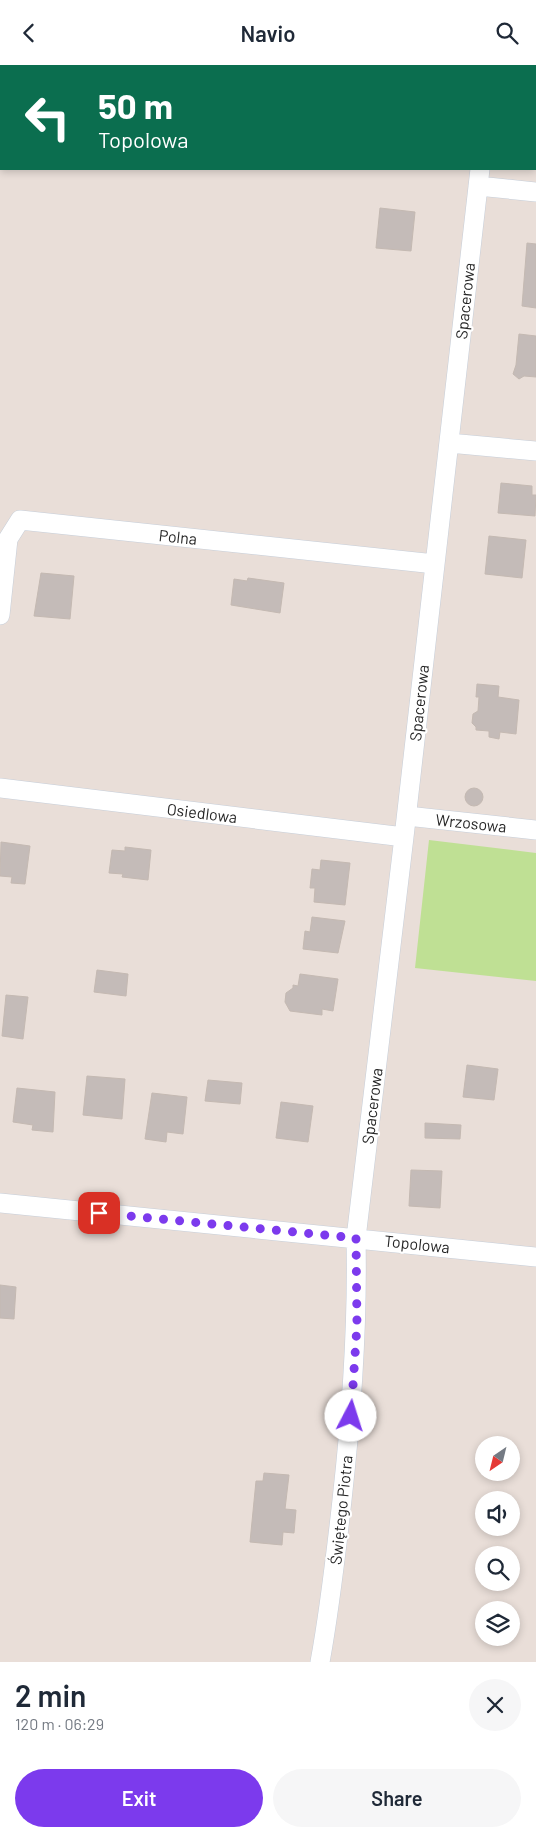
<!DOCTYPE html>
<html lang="en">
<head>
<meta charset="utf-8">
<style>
  :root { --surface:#fff; --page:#f6f6f7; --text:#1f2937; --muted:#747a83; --accent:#7c3aed }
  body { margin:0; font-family:Barlow,sans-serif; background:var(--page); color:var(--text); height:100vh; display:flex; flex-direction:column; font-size:19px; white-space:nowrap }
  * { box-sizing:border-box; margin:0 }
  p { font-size:16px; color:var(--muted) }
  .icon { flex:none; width:28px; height:28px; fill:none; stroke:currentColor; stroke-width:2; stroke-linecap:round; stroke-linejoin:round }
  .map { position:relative; height:1597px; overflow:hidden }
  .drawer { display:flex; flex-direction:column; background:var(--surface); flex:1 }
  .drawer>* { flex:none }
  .hud { position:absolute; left:0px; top:0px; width:536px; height:105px; box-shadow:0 2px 8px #0003; background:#0b6e4f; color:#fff; overflow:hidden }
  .needle { width:32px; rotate:215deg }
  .buttons { position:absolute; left:475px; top:1371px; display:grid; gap:10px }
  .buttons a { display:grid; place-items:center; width:45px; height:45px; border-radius:50%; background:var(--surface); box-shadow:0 2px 8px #0003; font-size:25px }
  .pin { position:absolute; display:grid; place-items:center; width:42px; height:42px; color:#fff; margin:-21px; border-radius:10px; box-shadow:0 2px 8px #0006 }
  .me { position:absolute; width:55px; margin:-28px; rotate:5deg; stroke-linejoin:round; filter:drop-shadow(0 0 4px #0008) }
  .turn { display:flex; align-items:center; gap:18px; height:105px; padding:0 15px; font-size:22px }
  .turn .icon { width:65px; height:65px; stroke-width:2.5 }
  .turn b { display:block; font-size:35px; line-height:42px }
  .round { display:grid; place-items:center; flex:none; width:52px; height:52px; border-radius:26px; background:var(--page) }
  .summary { display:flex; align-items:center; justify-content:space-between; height:85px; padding:0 15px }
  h1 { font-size:30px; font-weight:600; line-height:38px }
  .button { display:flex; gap:10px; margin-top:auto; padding:10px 15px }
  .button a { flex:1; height:58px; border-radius:30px; background:var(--accent); color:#fff; font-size:20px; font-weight:600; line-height:58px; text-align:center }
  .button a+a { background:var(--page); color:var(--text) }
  header { display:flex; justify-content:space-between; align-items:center; height:65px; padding:0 15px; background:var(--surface); font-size:22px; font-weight:600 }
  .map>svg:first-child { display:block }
</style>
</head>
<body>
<header><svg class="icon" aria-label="back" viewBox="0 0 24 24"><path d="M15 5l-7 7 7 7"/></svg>Navio<svg class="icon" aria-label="search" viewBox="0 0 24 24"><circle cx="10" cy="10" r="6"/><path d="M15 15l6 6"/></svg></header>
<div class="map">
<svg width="536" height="1597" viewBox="0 0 536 1597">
  <rect width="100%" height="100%" fill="#e9ded8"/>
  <path fill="#bfe094" d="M101,0H463L101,1Z
    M429,775L536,788V916L415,903Z"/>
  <path fill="#c4bbb8" stroke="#c4b9b2" d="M380,143L415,147L411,186L376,183Z
    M527,178L536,179V243L522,241Z
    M519,269L536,271V312L524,311L519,314L513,309L516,300Z
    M501,418L532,421V430H536L535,451L498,448Z
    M489,471L526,475L522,513L485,509Z
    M41,508L74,511L70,554L34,551Z
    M248,513L284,518L280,548L231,540L234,514L247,516Z
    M477,619L499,621L498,632L519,635L516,669L500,667L499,674L489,672V666L476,665V662L472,658L473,649L478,646L479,632H476Z
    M465 732a9 9 0 1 1 18 0a9 9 0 1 1-18 0Z
    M1,777L30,781L25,819L11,818L12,812L0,811Z
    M125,782L151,785L148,815L122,812L123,809L109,808L112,785L125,786Z
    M321,795L350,798L345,840L314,837L315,823H310L312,804L320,805Z
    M312,852L345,856L338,888L303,884L305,866L310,867Z
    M97,905L128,909L126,931L94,927Z
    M300,909L338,914L333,946L322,944V950L290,946L285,937L286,928L293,923V920L298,921Z
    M6,930L28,932L23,974L2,971Z
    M467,1000L498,1004L494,1035L463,1032Z
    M87,1011L125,1014L122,1054L83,1050Z
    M208,1015L242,1018L240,1039L205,1036Z
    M17,1023L55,1027L53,1067L32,1065L33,1060L13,1057Z
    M152,1028L187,1032L183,1069L167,1067L166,1077L145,1074Z
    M281,1037L313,1041L308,1077L276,1073Z
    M425,1058L461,1060L460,1074L425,1073Z
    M411,1105L442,1106L440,1143L409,1141Z
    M0,1220L16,1222L14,1254L0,1253Z
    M264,1408L289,1410L285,1444L296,1445L294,1468L283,1467L282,1480L250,1477L256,1416H263Z"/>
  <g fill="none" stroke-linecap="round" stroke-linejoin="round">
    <defs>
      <path id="street" d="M491,1V0
        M478,121L536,127
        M449,378L536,386
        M0,550L8,474L20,455L435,499
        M0,723L404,772
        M407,751L536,765
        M0,1138L536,1192
        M320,1597C330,1543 336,1489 342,1435C352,1345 358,1263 356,1173L404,772L480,104"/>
    </defs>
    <use href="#street" stroke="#c6ced9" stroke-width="20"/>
    <use href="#street" stroke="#fff" stroke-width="19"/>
  </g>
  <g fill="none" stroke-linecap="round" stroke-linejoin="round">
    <path stroke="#7c3aed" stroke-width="9" stroke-dasharray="0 16.2" d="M99,1148L356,1173L357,1260L351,1351"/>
  </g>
  <g text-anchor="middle" stroke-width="4.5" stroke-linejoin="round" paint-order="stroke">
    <g font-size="16" fill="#262626" stroke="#fff">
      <text transform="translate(465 236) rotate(-84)" y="6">Spacerowa</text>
      <text transform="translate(178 472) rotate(6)" y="6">Polna</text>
      <text transform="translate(419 638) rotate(-84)" y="6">Spacerowa</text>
      <text transform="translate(202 748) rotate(7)" y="6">Osiedlowa</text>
      <text transform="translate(471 758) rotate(6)" y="6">Wrzosowa</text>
      <text transform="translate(372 1041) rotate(-83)" y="6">Spacerowa</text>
      <text transform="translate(417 1179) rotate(6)" y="6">Topolowa</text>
      <text transform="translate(341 1445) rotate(-84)" y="6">Świętego Piotra</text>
    </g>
  </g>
</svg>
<div class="buttons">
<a><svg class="needle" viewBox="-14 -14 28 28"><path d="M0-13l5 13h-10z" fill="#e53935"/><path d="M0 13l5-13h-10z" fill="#747a83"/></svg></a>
<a><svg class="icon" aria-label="sound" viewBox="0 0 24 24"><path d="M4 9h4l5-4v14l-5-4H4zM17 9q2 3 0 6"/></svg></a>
<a><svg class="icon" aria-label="search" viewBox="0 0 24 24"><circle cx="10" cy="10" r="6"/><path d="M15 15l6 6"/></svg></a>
<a><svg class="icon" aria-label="layers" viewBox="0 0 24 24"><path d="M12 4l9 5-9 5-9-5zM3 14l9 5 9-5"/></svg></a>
</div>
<div class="pin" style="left:99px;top:1148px;background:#d93025"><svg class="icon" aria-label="arrive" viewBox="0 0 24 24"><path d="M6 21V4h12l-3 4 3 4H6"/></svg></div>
<svg class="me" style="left:351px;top:1351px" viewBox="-20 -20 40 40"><circle r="19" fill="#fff"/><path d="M0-13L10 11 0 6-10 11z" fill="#7c3aed"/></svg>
<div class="hud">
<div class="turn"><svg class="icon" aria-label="left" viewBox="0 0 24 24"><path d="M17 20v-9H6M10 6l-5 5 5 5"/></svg><div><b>50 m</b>Topolowa</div></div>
</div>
</div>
<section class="drawer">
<div class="summary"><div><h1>2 min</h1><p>120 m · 06:29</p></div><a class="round"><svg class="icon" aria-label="close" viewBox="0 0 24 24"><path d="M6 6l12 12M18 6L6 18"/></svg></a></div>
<div class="button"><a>Exit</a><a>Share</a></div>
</section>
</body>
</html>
